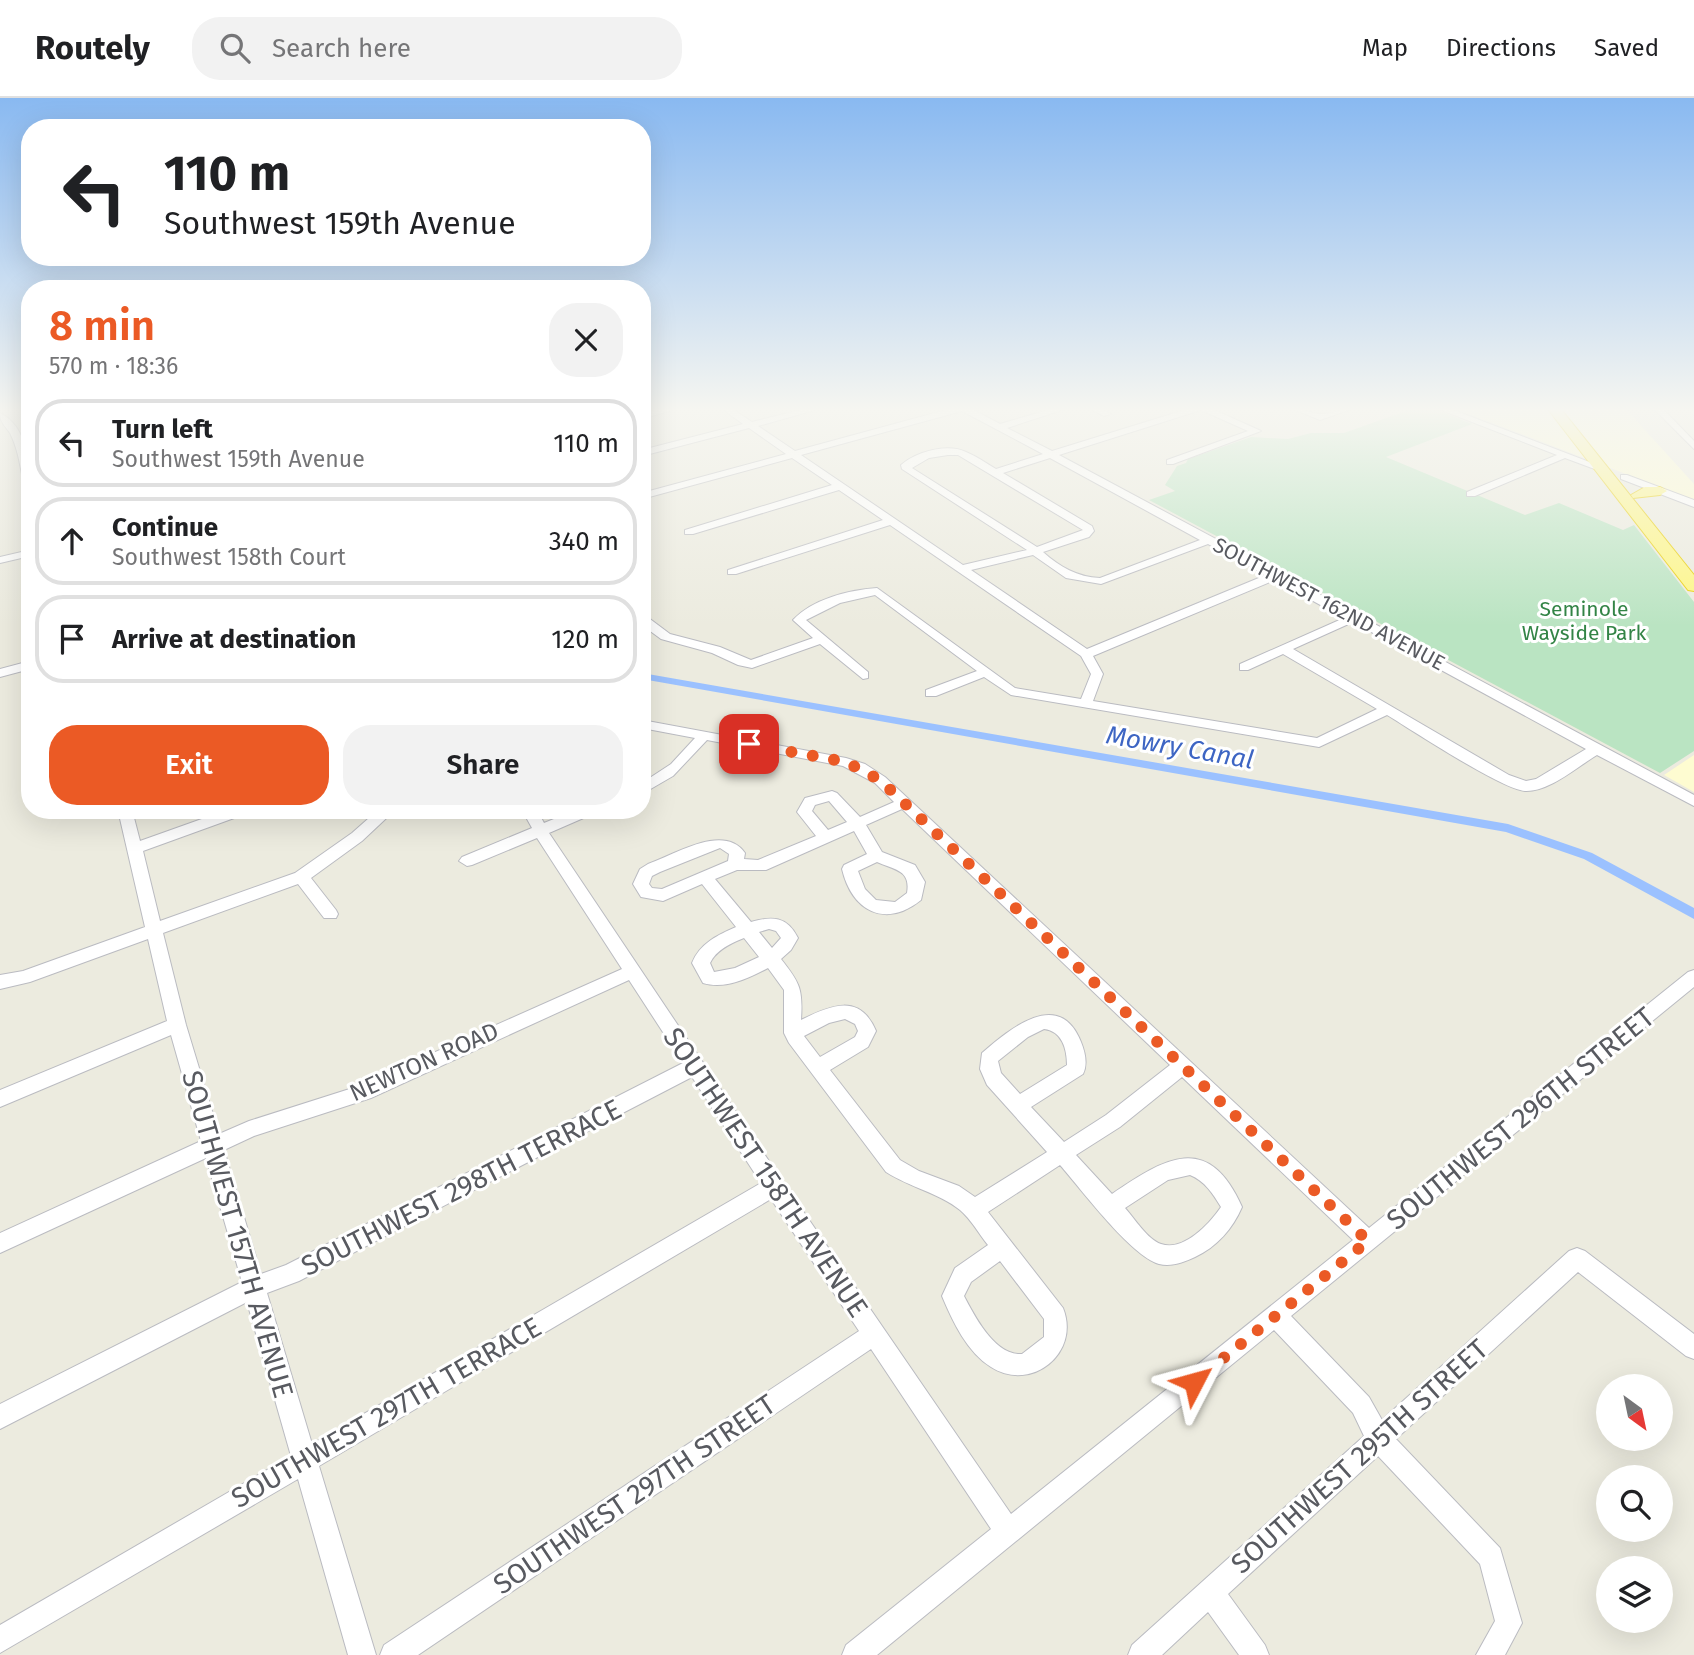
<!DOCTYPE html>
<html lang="en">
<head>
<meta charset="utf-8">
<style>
  :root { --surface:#fff; --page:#f2f2f2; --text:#202124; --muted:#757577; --line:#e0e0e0; --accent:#eb5a25 }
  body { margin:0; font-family:"Fira Sans",sans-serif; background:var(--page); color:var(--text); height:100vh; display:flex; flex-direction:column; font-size:26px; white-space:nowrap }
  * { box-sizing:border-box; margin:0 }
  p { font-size:23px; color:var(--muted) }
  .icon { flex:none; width:38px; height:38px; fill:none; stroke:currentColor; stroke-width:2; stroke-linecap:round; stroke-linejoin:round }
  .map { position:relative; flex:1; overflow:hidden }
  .side { position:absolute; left:21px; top:182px; width:630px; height:539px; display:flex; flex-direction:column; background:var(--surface); border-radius:28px; box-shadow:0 7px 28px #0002 }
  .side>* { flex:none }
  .guide { position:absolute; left:21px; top:21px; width:630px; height:147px; border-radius:28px; box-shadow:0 7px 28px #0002; background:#fff; color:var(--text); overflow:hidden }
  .needle { width:46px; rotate:147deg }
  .fabs { position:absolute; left:1596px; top:1276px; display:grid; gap:14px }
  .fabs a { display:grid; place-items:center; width:77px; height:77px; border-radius:50%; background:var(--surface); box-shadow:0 7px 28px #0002; font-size:35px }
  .pin { position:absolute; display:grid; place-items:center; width:60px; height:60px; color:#fff; margin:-30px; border-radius:14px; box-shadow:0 4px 10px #0006 }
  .me { position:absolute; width:77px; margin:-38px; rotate:51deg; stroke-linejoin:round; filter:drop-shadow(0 0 5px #0008) }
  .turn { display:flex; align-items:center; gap:24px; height:147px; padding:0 28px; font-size:32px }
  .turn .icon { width:91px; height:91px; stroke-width:2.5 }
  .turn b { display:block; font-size:49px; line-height:60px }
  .round { display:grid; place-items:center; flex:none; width:74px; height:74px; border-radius:28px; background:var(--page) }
  .head { display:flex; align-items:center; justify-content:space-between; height:119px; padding:0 28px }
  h1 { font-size:42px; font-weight:600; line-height:52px; color:var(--accent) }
  .button { display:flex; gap:14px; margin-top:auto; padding:14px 28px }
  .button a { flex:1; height:80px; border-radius:28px; background:var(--accent); color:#fff; font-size:28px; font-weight:600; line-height:80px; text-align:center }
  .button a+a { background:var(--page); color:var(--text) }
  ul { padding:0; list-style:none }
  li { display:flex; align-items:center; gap:21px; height:88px; margin:0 14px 10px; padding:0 14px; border:4px solid var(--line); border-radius:28px }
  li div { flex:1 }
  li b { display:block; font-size:26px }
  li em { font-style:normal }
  header { display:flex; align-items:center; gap:42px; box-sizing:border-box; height:98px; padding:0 35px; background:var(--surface); border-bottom:2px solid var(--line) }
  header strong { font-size:33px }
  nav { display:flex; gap:38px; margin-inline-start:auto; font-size:24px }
  .search { width:490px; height:63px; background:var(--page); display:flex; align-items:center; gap:18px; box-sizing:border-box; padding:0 24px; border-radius:28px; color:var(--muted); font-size:26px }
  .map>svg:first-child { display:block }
</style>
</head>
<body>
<header>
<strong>Routely</strong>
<div class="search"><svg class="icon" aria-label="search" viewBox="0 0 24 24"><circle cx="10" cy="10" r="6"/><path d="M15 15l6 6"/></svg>Search here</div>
<nav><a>Map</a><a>Directions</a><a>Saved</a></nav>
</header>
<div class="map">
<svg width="1694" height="1557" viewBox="0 0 1694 1557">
  <rect width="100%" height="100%" fill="#ecebdf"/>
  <path fill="#fefcd1" d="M1453,310H1625L1694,386V402Z
    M1694,657V694L1664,677Z"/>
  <path fill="#bae4c2" d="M1414,310H1432L1472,326L1386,359L1525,417L1559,405L1623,432L1634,427L1694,504V653L1660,675L1149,402L1175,393L1165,387L1177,368L1186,365L1188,361L1251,339L1288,341L1311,335H1344Z"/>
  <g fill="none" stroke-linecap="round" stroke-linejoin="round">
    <path fill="#9bc1ff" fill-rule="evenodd" d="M642,575L1508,726L1592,755L1694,810V821L1584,761L1506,734L642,581Z"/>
    <defs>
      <path id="minor" d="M665,310H679L642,321V315Z
        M721,310H731L752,324L808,310H822L758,328L795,353L953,310H970L1000,326L1055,310H1068L1007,330L1052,353L1191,310H1210L1261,333L1173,366H1167V362L1248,333L1201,312L1059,357L1694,697V708L1597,657C1577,669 1549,694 1525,693C1501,691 1412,632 1387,617L1319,649L1011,597L984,579L936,598H926V592L977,573L875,497L840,505L806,522L868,574V580L863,581L820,546L752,570L738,567L712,555L661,541L642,527V515L670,536L720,549L751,562L813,540L793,522C812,501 849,492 877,490L1015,590L1081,601L1091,576L1081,558L890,427L736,476H728V472L883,422L839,392L693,436H685V432L832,387L792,360L642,401V395L786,356L749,330L642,358V352L743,326ZM962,313L1043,356L996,371C986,365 976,358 966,354C947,345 916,354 901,367L902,371L1027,452L963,467L801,357ZM948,357H958L1083,432L1037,449L912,370L929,360ZM1050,360L1200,442L1100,480C1077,479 1060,469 1043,454L1089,439L1094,433L1092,428L1003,375ZM1208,446L1266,477L1087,551L971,472L1033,457L1066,480L1101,486ZM1275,482L1344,520L1240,566V572H1248L1283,556L1377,611L1317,640L1093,603L1103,576L1093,558ZM1353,524L1586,651L1536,681L1526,683L1509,677L1293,551Z
        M1089,310H1100L1111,316L1104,318Z
        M1291,310C1301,310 1310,315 1320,316C1330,317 1343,310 1354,310L1320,322Z
        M1436,310H1448L1605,370L1600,373L1565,360L1475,398H1467V394L1557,357Z
        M1653,310H1662L1694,343V351Z
        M0,315C28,329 30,368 30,395L25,392C21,373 19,353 10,335C5,328 0,324 0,315Z
        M1621,377H1627L1694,402V409L1621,381Z
        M30,452V458L0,465V459Z
        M30,563V571L0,579V571Z
        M642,622L846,660L865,666L885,679L1369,1130L1688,874L1694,872V889L1291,1218L1369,1299L1382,1322L1569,1153L1577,1150L1585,1153L1694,1236V1261L1686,1258L1578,1174L1396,1341L1500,1450L1522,1525L1505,1557H1476L1495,1523L1480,1466L1378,1358L1228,1496L1265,1547L1269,1557H1239L1208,1514L1162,1557H1128L1132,1547L1364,1338L1353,1315L1274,1232L877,1557H842L846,1547L991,1431L871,1251L418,1557H380L384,1547L859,1233L771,1101L319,1368L376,1557H348L298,1381L0,1555V1527L291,1358L247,1204L0,1331V1306L242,1184L206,1060L0,1155V1135L201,1043L171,937L0,1009V992L167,923L148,841L30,884L0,891V877L23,873L145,829L118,712H132L140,743L227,712H250L248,715L143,753L160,823L295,775L352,735L378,712H395L362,743L311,780L336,812L338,816L336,820H324L298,786L163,835L186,927L219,1036L249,1023L359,988L622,871L537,740L472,767L467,768L459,763L462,759L532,730L522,712H537L544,725L576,712H597L595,715L549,735L781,1081L1011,1416L1353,1142L1182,979L1120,1029L1076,1057L1112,1096C1165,1060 1208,1033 1242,1109C1233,1130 1217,1149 1195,1159C1184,1164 1172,1169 1159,1166C1131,1158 1081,1091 1060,1067L988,1114L1063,1210C1081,1255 1031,1295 991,1269C967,1254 953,1224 942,1198L955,1170L988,1147C979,1136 971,1121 960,1112C939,1095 909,1089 886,1074L789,945L784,935V892L768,870C749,880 725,892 703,885L692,865C700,845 718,837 736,829L702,786L663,803L641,799L633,786L640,771L648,766C676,756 724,725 745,755L744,761L758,762L816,738L797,714L805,700L832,693L837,695L860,719L894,704L875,685L843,668L707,642L673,678L642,696V685L671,666L695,640L642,630ZM829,703L847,724L828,732L812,713L815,707ZM902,711L1170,967L1106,1017L1064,1044L1031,1009L1083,976C1088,966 1085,954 1081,944C1059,889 1010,931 982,955L980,971L987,987L1047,1054L975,1099L959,1088L919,1073L900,1062L830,972L868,949L876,933C860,895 831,907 801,922C803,891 800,885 781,861L791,852L798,840C787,818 772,818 751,824L715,781L737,772H766L854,733L867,756L844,767L842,771C852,813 885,831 921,802L925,784L915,767L882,754L866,727ZM720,750L729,756L728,763L662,791L652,790L649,786L652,778L660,774ZM877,764C895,772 911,772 907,795L895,804L876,802L865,791L858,773ZM769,831L776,833L781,840L772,850L759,834ZM744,840L759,859L735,870L714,874L710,865C716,852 731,845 744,840ZM629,882L683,965L286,1167L261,1176L224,1052L254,1038L371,1000ZM845,921L855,926L858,933L855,939L820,959L804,938L829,925ZM1044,931C1062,933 1067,951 1067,967L1020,996L1001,975L998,963L1028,939ZM692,979L761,1085L312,1346L267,1195L299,1183ZM1190,1077C1205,1083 1213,1096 1221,1109C1210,1125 1184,1154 1161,1146C1147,1141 1135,1121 1125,1110L1168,1082ZM1000,1163L1044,1221V1239L1022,1256C995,1258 975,1219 964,1198L971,1184Z"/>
      <path id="highway" d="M1547,310H1560L1694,477V493L1688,492Z
        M1645,389H1660L1667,393L1660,397L1633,400L1631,397Z"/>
    </defs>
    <use href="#minor" stroke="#babbc1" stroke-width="2"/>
    <use href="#highway" stroke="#eace00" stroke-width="2"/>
    <use href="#minor" fill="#fff" fill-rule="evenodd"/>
    <use href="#highway" fill="#fef683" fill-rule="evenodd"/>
  </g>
  <linearGradient id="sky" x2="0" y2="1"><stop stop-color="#89b9f1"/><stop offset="0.59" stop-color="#f6f6f1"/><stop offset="1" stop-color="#f6f6f1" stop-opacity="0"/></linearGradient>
  <rect width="1694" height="528" fill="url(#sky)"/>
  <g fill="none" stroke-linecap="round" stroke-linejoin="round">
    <path stroke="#eb5a25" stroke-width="12" stroke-dasharray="0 21.6" d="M749,646L846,664L880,682L1368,1143L1194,1284"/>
  </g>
  <g text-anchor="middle" stroke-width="6" stroke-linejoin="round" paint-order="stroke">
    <g font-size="21" fill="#585a60" stroke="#fff">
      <text transform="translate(1329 506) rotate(28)" y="7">SOUTHWEST 162ND AVENUE</text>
    </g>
    <g font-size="21" fill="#338446" stroke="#fff">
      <text x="1584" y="518">Seminole<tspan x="1584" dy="24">Wayside Park</tspan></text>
    </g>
    <g font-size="24" fill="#585a60" stroke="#fff">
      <text transform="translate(424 964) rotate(-24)" y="8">NEWTON ROAD</text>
    </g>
    <g font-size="26" font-style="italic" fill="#3d65c3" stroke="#fff">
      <text transform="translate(1180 649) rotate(10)" y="9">Mowry Canal</text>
    </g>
    <g font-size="28" fill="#585a60" stroke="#fff">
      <text transform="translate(1520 1020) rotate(-39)" y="10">SOUTHWEST 296TH STREET</text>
      <text transform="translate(766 1074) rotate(56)" y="10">SOUTHWEST 158TH AVENUE</text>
      <text transform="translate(461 1089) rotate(-27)" y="10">SOUTHWEST 298TH TERRACE</text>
      <text transform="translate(238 1136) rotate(74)" y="10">SOUTHWEST 157TH AVENUE</text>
      <text transform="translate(386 1314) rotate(-30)" y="10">SOUTHWEST 297TH TERRACE</text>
      <text transform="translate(1359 1358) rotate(-42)" y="10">SOUTHWEST 295TH STREET</text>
      <text transform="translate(634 1396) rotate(-34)" y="10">SOUTHWEST 297TH STREET</text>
    </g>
  </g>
</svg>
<div class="fabs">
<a><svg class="needle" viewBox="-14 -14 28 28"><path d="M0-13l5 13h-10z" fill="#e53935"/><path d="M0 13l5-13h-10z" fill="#757577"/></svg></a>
<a><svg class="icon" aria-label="search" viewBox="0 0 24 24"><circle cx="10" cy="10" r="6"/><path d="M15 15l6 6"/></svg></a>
<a><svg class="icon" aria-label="layers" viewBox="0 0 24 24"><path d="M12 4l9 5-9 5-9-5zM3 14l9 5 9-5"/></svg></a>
</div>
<div class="pin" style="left:749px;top:646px;background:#d93025"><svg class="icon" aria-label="arrive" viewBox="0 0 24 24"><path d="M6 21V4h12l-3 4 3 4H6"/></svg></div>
<svg class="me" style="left:1194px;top:1284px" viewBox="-20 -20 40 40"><path d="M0-17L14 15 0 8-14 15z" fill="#eb5a25" stroke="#fff" stroke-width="4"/></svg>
<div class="guide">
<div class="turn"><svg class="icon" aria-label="left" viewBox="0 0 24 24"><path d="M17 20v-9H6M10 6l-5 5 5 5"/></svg><div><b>110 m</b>Southwest 159th Avenue</div></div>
</div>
<section class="side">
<div class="head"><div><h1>8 min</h1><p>570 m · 18:36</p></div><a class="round"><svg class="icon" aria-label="close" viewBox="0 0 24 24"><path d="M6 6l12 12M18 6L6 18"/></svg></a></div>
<ul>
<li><svg class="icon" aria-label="left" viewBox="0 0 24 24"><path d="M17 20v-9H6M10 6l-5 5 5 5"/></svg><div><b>Turn left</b><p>Southwest 159th Avenue</p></div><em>110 m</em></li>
<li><svg class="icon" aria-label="ahead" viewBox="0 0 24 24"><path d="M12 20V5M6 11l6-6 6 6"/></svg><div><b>Continue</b><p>Southwest 158th Court</p></div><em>340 m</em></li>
<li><svg class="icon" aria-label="arrive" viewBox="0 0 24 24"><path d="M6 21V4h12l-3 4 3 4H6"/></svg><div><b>Arrive at destination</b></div><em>120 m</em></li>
</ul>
<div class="button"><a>Exit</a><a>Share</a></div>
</section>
</div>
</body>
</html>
